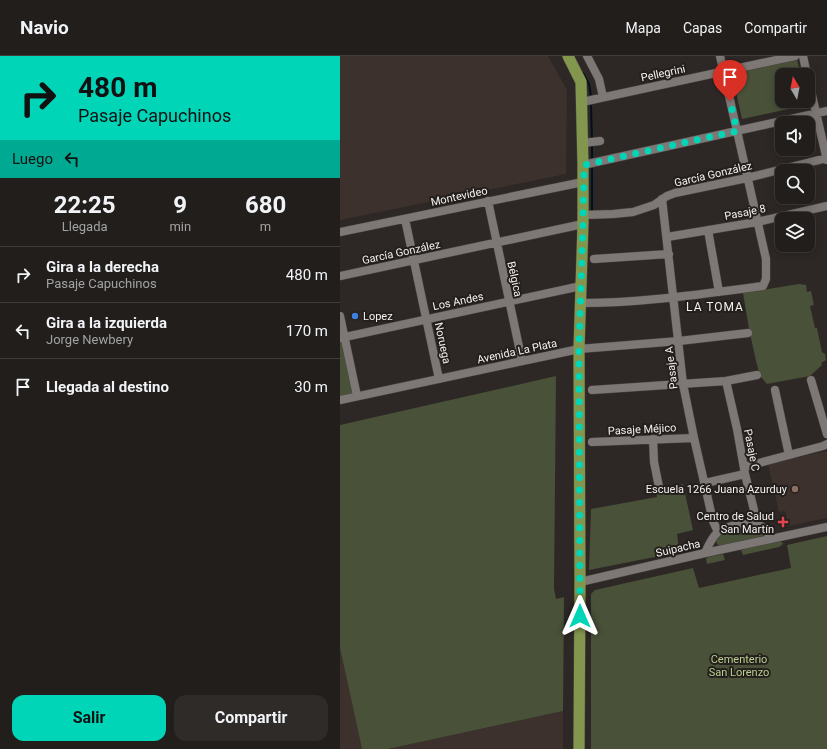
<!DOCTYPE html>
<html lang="es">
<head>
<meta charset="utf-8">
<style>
  :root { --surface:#221e1c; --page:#2e2b29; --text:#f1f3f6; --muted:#a2a2a3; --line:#3f3c3b; --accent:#00d5b7 }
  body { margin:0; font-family:Roboto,sans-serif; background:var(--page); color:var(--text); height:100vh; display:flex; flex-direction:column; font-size:15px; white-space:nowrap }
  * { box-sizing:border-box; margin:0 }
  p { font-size:13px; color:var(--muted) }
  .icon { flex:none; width:22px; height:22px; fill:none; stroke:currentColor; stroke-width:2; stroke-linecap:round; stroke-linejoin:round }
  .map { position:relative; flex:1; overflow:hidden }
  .drawer { display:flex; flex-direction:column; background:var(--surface); width:340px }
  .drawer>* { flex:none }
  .banner { background:#00d5b7; color:#111; overflow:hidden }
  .needle { width:26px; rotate:350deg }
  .tools { position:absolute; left:435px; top:12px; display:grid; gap:8px }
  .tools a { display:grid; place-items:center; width:40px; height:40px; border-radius:8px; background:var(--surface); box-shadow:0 2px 10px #0003,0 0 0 1px var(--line); font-size:20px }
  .pin { position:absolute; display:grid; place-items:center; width:34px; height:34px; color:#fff; margin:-41px -17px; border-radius:50% 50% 50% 0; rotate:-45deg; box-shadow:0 0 4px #0007 }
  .pin .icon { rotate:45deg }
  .me { position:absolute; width:44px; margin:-22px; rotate:0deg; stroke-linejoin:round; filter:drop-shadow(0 0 3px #0008) }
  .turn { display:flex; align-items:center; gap:14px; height:84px; padding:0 12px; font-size:18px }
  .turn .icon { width:52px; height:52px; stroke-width:2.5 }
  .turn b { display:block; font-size:28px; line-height:34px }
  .then { display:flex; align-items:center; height:38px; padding:0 12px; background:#0003; gap:8px; font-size:15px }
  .eta { display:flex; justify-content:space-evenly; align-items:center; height:68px; text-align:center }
  .eta b { font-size:24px; font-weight:700; line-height:28px }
  .action { display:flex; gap:8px; margin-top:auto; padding:8px 12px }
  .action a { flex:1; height:46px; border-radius:12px; background:var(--accent); color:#111; font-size:16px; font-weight:700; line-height:46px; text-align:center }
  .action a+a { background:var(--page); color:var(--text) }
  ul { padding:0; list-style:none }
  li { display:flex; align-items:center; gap:12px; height:56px; padding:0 12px; border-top:1px solid var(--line) }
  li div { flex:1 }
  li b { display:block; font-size:15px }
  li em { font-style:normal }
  header { display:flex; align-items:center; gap:24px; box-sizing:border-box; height:56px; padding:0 20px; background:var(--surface); border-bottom:1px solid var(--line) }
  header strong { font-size:19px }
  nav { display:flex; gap:22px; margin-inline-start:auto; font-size:14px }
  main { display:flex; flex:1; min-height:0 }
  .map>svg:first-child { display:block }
</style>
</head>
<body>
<header>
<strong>Navio</strong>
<nav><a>Mapa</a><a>Capas</a><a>Compartir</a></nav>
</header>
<main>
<section class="drawer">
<div class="banner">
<div class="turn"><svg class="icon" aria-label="right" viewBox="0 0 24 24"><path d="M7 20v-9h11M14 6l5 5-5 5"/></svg><div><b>480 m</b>Pasaje Capuchinos</div></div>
<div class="then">Luego<svg class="icon" aria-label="left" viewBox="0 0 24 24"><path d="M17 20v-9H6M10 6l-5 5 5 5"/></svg></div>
</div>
<div class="eta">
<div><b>22:25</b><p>Llegada</p></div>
<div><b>9</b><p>min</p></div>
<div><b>680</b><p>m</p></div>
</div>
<ul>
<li><svg class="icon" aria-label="right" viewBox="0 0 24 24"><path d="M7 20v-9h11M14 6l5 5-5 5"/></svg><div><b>Gira a la derecha</b><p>Pasaje Capuchinos</p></div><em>480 m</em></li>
<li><svg class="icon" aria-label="left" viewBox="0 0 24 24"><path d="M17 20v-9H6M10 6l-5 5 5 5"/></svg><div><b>Gira a la izquierda</b><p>Jorge Newbery</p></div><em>170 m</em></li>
<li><svg class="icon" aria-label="arrive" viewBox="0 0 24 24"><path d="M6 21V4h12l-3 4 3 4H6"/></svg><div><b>Llegada al destino</b></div><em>30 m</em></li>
</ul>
<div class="action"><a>Salir</a><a>Compartir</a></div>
</section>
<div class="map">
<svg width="487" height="693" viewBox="0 0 487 693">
  <rect width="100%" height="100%" fill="#2d2826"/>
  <path fill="#3c312c" d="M0,0H208L227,34L226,118L0,164Z
    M487,395V462L448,470L445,455L439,456L428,408Z
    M0,592L22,693H0Z
    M223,655V693H48Z"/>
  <path fill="#495138" d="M457,4L461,19H442V45H466L467,49L402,63L392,18Z
    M459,228L466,229L467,236L471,235L474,249L470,250L475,272H477L482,296L485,298L486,304L481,307L482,309L470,320L427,328L420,320L416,305L409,273L403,237Z
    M0,284H2L14,336L12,339L0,341Z
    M216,320L214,533L216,543L224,541L223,655L48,693H22L0,592V369Z
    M343,428L353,474L337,478L339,492L329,494L330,498L249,514L251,453L317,441L316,435Z
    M412,470L422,475L423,477V480L381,490L378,489L376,486C377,481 379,479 383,477Z
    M487,480V693H251V538L255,534L353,512L359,532L451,512L447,489Z
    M440,485L443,487V488L439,491L403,499L401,494L415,489Z
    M383,498L385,504L367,508L366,503L368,501Z"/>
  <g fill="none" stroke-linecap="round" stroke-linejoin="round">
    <path stroke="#00111b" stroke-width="2" d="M243,17L249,28L251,40
      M251,50L252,83
      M252,87V102
      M252,113V155"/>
    <defs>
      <path id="minor" d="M247,0L259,23L263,41
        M463,0L467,19
        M468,22L487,104
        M242,46L455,0
        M243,87L260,85
        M243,109L487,55
        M322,143L343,328L354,382L373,465L378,476
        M148,145L182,305
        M243,159L273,158L293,156L314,149L327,140L335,137L407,122L487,102
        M65,163L99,323
        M368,174L379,236
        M0,176L243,126
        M327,181L417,166L487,150
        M254,203L329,198
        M0,220L243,168
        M240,247C301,247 362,238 423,230L426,223V203L380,0
        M0,260L17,340
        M0,282L241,230
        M471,324L487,378
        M386,325L397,373L405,418L415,458L413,467
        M252,334L386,325L417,319
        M435,334L449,399
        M0,344L239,293L339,285L408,277
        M313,383L314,406L319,431
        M252,386L354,382
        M404,411L483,390L487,388
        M365,427L405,418
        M365,497C368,490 372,481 378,476C383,472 389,471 395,469C411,466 425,465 430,483
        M240,526L365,497L487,471"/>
      <path id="major" d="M228,0L241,26L243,109V168L239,293L240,526L239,693"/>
    </defs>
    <use href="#minor" stroke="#4b4745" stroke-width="9"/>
    <use href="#major" stroke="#4b4745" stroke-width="12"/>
    <use href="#minor" stroke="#7d7875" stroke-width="8"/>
    <use href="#major" stroke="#83964d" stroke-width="11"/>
  </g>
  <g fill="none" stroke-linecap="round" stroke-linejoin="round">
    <path stroke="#00d5b7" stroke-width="7" stroke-dasharray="0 12.6" d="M240,560L239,293L243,168L244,109L397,75L390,45"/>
  </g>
  <circle fill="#3f7fe0" stroke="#231f1d" stroke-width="1.5" cx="15" cy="260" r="4"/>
  <circle fill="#8d6e63" stroke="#231f1d" stroke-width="1.5" cx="455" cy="433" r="4"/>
  <path fill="#e0444e" stroke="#231f1d" stroke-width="1.5" d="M441 460h4v4h4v4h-4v4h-4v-4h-4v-4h4z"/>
  <g text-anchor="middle" stroke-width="4" stroke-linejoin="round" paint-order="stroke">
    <g font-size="11" fill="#f4f1ef" stroke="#231f1d">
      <text transform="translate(323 17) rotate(-12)" y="4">Pellegrini</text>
      <text transform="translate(373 118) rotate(-13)" y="4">García González</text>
      <text transform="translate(119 140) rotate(-12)" y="4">Montevideo</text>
      <text transform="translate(405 156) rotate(-11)" y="4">Pasaje 8</text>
      <text transform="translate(61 196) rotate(-12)" y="4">García González</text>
      <text transform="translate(175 223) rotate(78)" y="4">Bélgica</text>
      <text transform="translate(118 245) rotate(-12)" y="4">Los Andes</text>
      <text transform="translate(103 287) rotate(78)" y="4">Noruega</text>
      <text transform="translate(177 295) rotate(-12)" y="4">Avenida La Plata</text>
      <text transform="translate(331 312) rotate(-97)" y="4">Pasaje A</text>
      <text transform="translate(302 373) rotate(-3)" y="4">Pasaje Méjico</text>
      <text transform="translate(412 394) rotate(79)" y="4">Pasaje C</text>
      <text transform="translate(338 492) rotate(-13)" y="4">Suipacha</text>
    </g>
    <g font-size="11" fill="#f4f1ef" stroke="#231f1d" text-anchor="end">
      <text x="23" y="264" text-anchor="start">Lopez</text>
      <text x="447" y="437">Escuela 1266 Juana Azurduy</text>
      <text x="434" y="464">Centro de Salud<tspan x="434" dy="13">San Martín</tspan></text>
    </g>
    <g font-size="11" fill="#bace8d" stroke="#231f1d">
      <text x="399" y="607">Cementerio<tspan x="399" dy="13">San Lorenzo</tspan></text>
    </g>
    <g font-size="12" letter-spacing="1" fill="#f4f1ef" stroke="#231f1d">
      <text x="375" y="255">LA TOMA</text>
    </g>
  </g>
</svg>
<div class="tools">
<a><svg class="needle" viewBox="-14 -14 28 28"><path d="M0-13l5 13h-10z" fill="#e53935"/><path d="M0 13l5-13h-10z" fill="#a2a2a3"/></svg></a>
<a><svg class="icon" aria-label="sound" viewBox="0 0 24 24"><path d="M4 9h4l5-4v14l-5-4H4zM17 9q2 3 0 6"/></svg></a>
<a><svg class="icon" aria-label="search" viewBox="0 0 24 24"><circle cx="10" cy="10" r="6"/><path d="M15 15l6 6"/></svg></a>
<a><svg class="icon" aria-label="layers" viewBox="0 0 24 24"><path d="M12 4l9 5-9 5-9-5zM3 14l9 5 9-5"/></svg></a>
</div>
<div class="pin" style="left:390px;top:45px;background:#d93025"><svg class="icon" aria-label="arrive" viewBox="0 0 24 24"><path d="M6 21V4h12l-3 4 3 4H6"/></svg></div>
<svg class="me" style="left:240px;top:560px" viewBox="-20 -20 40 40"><path d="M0-17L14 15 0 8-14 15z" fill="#00d5b7" stroke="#fff" stroke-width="4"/></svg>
</div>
</main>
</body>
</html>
